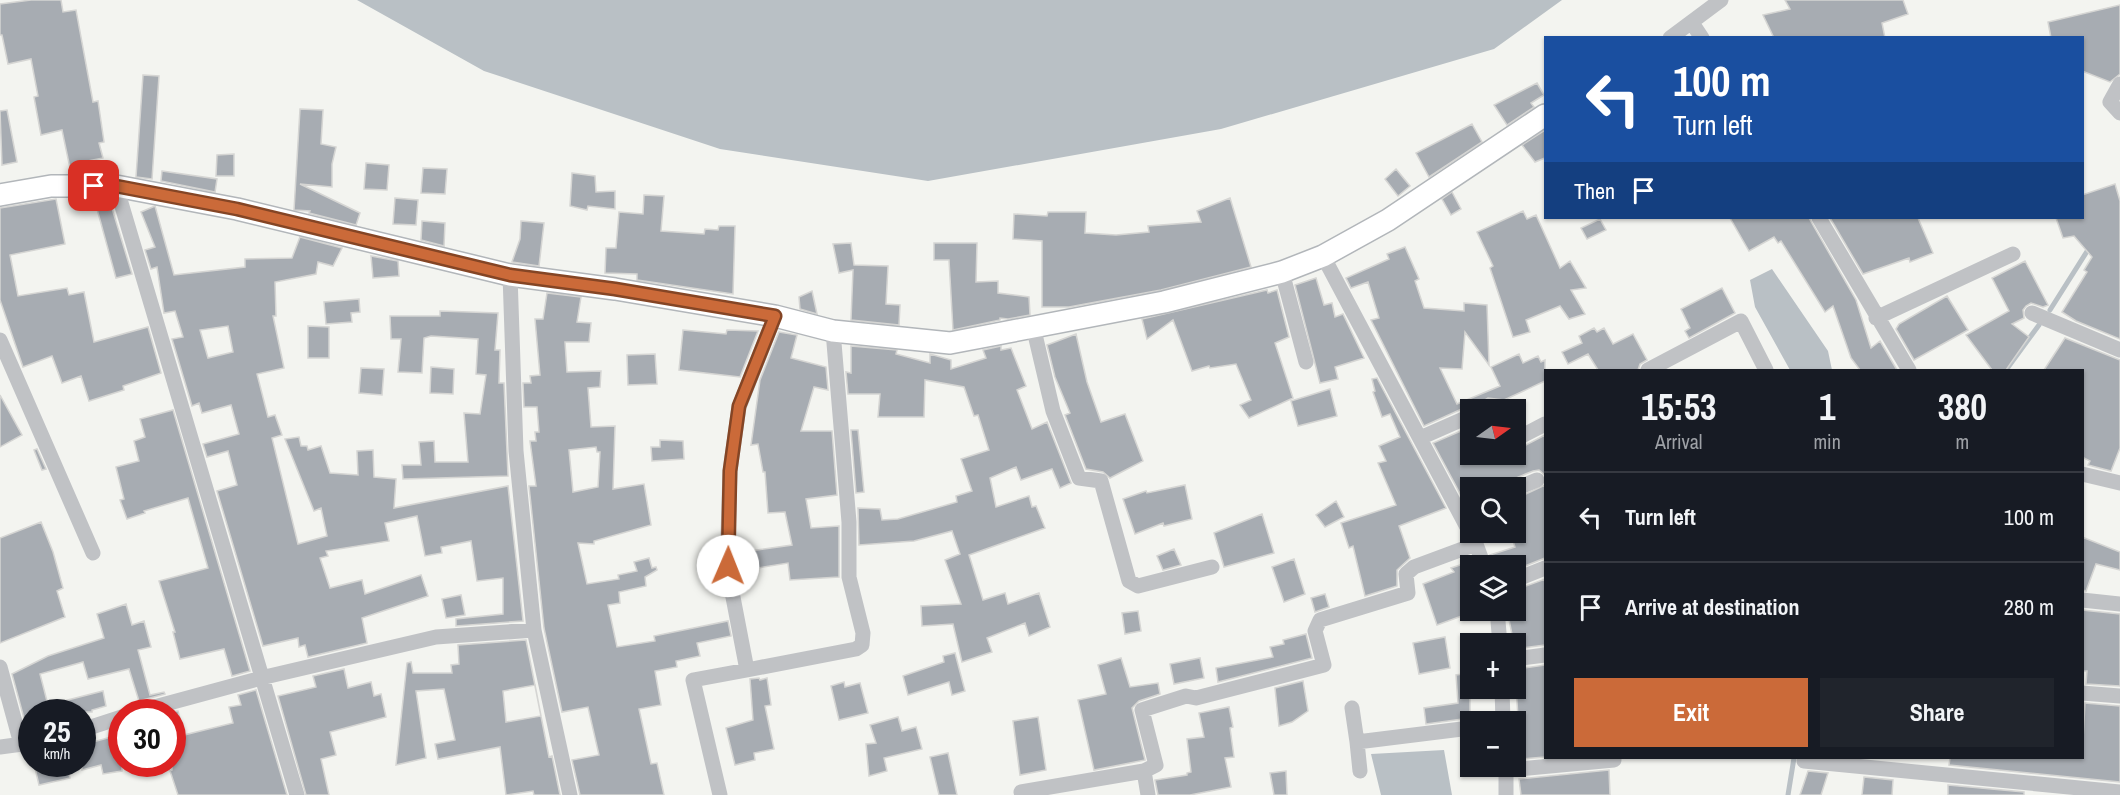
<!DOCTYPE html>
<html lang="en">
<head>
<meta charset="utf-8">
<style>
  :root { --surface:#171b24; --page:#20242c; --text:#f1f3f6; --muted:#9ea1a6; --line:#363941; --accent:#cb6a39 }
  body { margin:0; font-family:"Archivo Narrow",sans-serif; background:var(--page); color:var(--text); height:100vh; display:flex; flex-direction:column; font-size:22px; white-space:nowrap }
  * { box-sizing:border-box; margin:0 }
  p { font-size:20px; color:var(--muted) }
  .icon { flex:none; width:33px; height:33px; fill:none; stroke:currentColor; stroke-width:2; stroke-linecap:round; stroke-linejoin:round }
  .map { position:relative; flex:1; overflow:hidden }
  .details { position:absolute; left:1544px; top:369px; width:540px; height:390px; display:flex; flex-direction:column; background:var(--surface); border-radius:0px; box-shadow:0 2px 4px #0004 }
  .details>* { flex:none }
  .hud { position:absolute; left:1544px; top:36px; width:540px; height:183px; border-radius:0px; box-shadow:0 2px 4px #0004; background:#1a4fa0; color:#fff; overflow:hidden }
  .needle { width:39px; rotate:76deg }
  .fabs { position:absolute; left:1460px; top:399px; display:grid; gap:12px }
  .fabs a { display:grid; place-items:center; width:66px; height:66px; border-radius:0px; background:var(--surface); box-shadow:0 2px 4px #0004; font-size:30px }
  .speed { position:absolute; left:18px; top:699px; display:flex; gap:12px; font-size:30px; font-weight:700; text-align:center }
  .speed>* { display:grid; place-content:center; width:78px; height:78px; border-radius:50%; background:var(--surface); box-shadow:0 2px 4px #0004; line-height:1 }
  .speed small { font-size:15px; font-weight:400 }
  .speed .limit { border:9px solid #d22; background:#fff; color:#111 }
  .pin { position:absolute; display:grid; place-items:center; width:51px; height:51px; color:#fff; margin:-26px; border-radius:12px; box-shadow:0 3px 9px #0006 }
  .me { position:absolute; width:66px; margin:-33px; rotate:1deg; stroke-linejoin:round; filter:drop-shadow(0 0 4px #0008) }
  .turn { display:flex; align-items:center; gap:21px; height:126px; padding:0 30px; font-size:27px }
  .turn .icon { width:78px; height:78px; stroke-width:2.5 }
  .turn b { display:block; font-size:42px; line-height:51px }
  .then { display:flex; align-items:center; height:57px; padding:0 30px; background:#0003; gap:12px; font-size:22px }
  .eta { display:flex; justify-content:space-evenly; align-items:center; height:102px; text-align:center }
  .eta b { font-size:36px; font-weight:700; line-height:42px }
  .cta { display:flex; gap:12px; margin-top:auto; padding:12px 30px }
  .cta a { flex:1; height:69px; border-radius:0px; background:var(--accent); color:#fff; font-size:24px; font-weight:700; line-height:69px; text-align:center }
  .cta a+a { background:var(--page); color:var(--text) }
  ul { padding:0; list-style:none }
  li { display:flex; align-items:center; gap:18px; height:90px; padding:0 30px; border-top:2px solid var(--line) }
  li div { flex:1 }
  li b { display:block; font-size:22px }
  li em { font-style:normal }
  .map>svg:first-child { display:block }
</style>
</head>
<body>
<div class="map">
<svg width="2120" height="795" viewBox="0 0 2120 795">
  <rect width="100%" height="100%" fill="#f3f4f0"/>
  <path fill="#b9c0c5" d="M357,0H1562L1494,49L1221,129L928,181L720,149L484,71Z
    M1772,269L1828,351L1832,370H1790L1755,307L1750,280Z
    M1444,750L1452,795H1381L1371,754Z"/>
  <g fill="none" stroke-linecap="round" stroke-linejoin="round">
    <path stroke="#b9c0c5" stroke-width="5" d="M2050,310L2091,245
      M2006,370L2039,325
      M1788,795L1794,758"/>
  </g>
  <path fill="#a7acb2" stroke="#d5d5d3" stroke-width="1.5" fill-rule="evenodd" d="M31,0H61L63,12L76,10L93,102L98,101L104,142L99,143L103,158L82,162L84,172L71,173L62,130L41,135L34,97L38,96L31,59L8,64L2,35H0V4Z
    M1785,0H1903L1908,14L1882,23L1885,38H1774L1763,15L1790,9Z
    M2120,5V74L2110,82L2082,71V38H2051L2048,22Z
    M143,75L159,76L152,179L136,177Z
    M1537,83L1544,95L1531,103L1534,107L1507,125L1494,105Z
    M300,109L323,110L321,144L336,147L332,164V187L300,184L360,213L356,225L309,213L310,211L294,210Z
    M7,110L17,162L2,165L0,111Z
    M1472,124L1482,142L1429,177L1416,153Z
    M1545,130V158L1535,162L1522,145Z
    M234,154V176H216L217,155Z
    M366,163L389,165L387,190L364,189Z
    M423,168L447,169L445,194L421,193Z
    M1396,169L1410,186L1398,196L1385,179Z
    M162,171L217,179L215,192L161,181Z
    M572,173L595,176L596,192L615,191V209L588,206L587,210L570,206Z
    M2115,184L2120,201V339L2076,321L2062,312L2087,272L2084,270L2092,257L2074,236L2063,238L2056,218H2082V195Z
    M1452,192L1461,209L1451,215L1442,199Z
    M644,195L664,196L661,231L704,234L705,229L718,230L719,226H735L733,294L637,280V274L605,273L606,248H616L619,212L643,214Z
    M395,198L418,200L416,225L393,224Z
    M1230,198L1251,267L1161,290L1069,307H1042V241L1013,239L1014,214L1047,216L1048,212H1086L1085,233L1116,235L1149,232L1148,226L1201,222L1197,211Z
    M56,199L65,244L10,255L18,296L67,288L69,295L84,292L94,342L148,327L161,373L123,386L124,390L89,401L81,376L62,383L52,356L23,367L0,300V208Z
    M111,205L132,274L116,278L97,209Z
    M155,206L174,275L245,267V259L292,258L300,237L342,248L333,266L318,262L316,274L275,282L276,316H273L284,368L257,374L268,417L275,415L282,435L272,438L298,544L327,536L321,508L314,511L285,439L299,437L301,446H307L308,450L321,446L330,473L358,475L357,451L373,450L374,477L396,479L394,508L508,486L523,621L456,626V619L503,614V578L477,581L471,541L441,547L442,553L425,556L417,516L385,523L389,541L326,551L328,556L320,558L330,588L362,580L365,594L421,575L428,596L362,618L367,643L308,657L305,645L299,647L298,638L263,646L217,491L237,485L228,451L207,457L203,444L239,434L231,405L202,413L199,403L192,406L172,339L183,337L175,311L164,313L157,267L151,269L145,250L155,247L141,212ZM228,326L233,352L208,358L200,330Z
    M1523,211L1527,219L1536,215L1560,268L1570,261L1586,288L1571,290L1585,314L1569,319L1560,306L1526,320L1530,332L1513,337L1490,268L1493,266L1477,232Z
    M1730,218H1809L1856,300L1871,348L1880,341L1897,370H1860L1851,358L1833,306L1825,312L1781,241L1778,243L1774,237L1749,251Z
    M1830,218H1918L1933,253L1910,262L1909,258L1863,274Z
    M1600,219L1606,230L1587,239L1581,228Z
    M422,221L445,223L444,246L421,240Z
    M521,221L544,223L539,266L512,262L520,239Z
    M851,243L854,265L888,266L886,304L900,305L899,325L851,320L853,270L839,273L833,244Z
    M934,243H977L976,282L998,281V293L1029,297L1030,315L1008,319L1000,318V320L953,330L949,260H934Z
    M1405,247L1419,279L1415,281L1424,308L1464,311V303L1487,305L1489,365L1465,332L1462,369L1440,368L1457,404L1500,386L1491,367L1519,354L1523,363L1538,356L1541,362L1545,360V381L1504,400L1488,398L1478,404L1476,408L1466,407L1424,426L1371,320L1379,318L1368,282L1351,288L1346,278L1389,259L1387,254Z
    M371,256L398,261L399,276L373,278Z
    M2025,261L2048,305L2043,307L2031,303L2026,306L2023,310L2024,318L2012,324L2029,337L2006,370H1992L1966,335L2009,311L1992,278Z
    M1316,278L1324,305L1332,303L1335,317L1343,314L1364,358L1335,367L1338,379L1320,383L1295,285Z
    M1722,288L1735,313L1689,338L1685,331L1690,328L1681,309Z
    M1267,290L1268,293L1277,290L1289,337L1275,343L1293,398L1249,418L1240,405L1251,400L1236,364L1210,368L1209,366L1192,371L1173,320L1147,339L1142,319Z
    M812,291L817,314L800,309L799,297Z
    M547,293L581,297L577,322L591,323L589,342H565L567,372L601,371L600,387L588,388L591,427L615,426L613,489L644,484L651,525L594,541V544L578,543L587,584L619,579L618,575L637,571L634,562L649,558L652,568L656,567L657,570L645,577L646,586L619,592L620,603L608,605L617,647L655,641L654,636L728,621L731,636L697,643L700,656L676,661L677,667L655,671L661,705L639,709L651,764L657,763L664,795H580L572,760L599,755L588,707L562,712L544,628L529,486H536L530,441H536L535,432H539L537,407H524L523,383H531L530,376L540,375L535,319H543ZM596,447L597,452H600L598,487L573,492L569,450Z
    M1947,296L1968,330L1914,360L1896,329L1899,324Z
    M359,299L360,312L351,313L352,322L326,324L324,302Z
    M440,311L498,313L495,350H500L499,383H504L508,476L403,479L402,465H421L419,442L434,441L435,462H468L464,413L480,414L486,375L476,374L478,339L431,336L424,338L422,373L398,372L401,339H391L390,316H440Z
    M308,326L329,327V358H308Z
    M1594,328L1597,332L1604,328L1613,344L1633,334L1647,360L1640,364L1638,370H1598L1588,354L1568,364L1562,352L1582,343L1579,336Z
    M683,330L726,334L727,330L758,331L740,377L679,370Z
    M779,332L797,335L791,358L826,367L828,390L814,387L801,431H832L837,495L806,499L811,528L839,526V577L790,580L788,563L752,569L750,551L792,545L785,512L768,513L765,472H763L758,444L751,445L760,380Z
    M1076,334L1087,382L1101,422L1125,414L1143,461L1110,478L1103,472L1086,469L1065,415L1070,413L1055,377L1047,345Z
    M2065,338L2120,360V448L2111,471L2088,465L2090,461L2082,457V370H2044Z
    M851,346L897,350L896,354L930,363V354L951,360V369L986,358L983,350L1001,346V350L1011,348L1026,386L1017,390L1032,429L1047,422L1071,483L1060,488L1052,469L1021,480L1016,467L990,478L996,507L1029,496L1032,507L1036,506L1045,528L969,555L983,600L1005,593L1008,604L1039,593L1050,627L1029,636L1025,623L987,638L992,652L962,662L953,624L922,626L921,606L961,604L945,560L960,554L952,531L914,541L859,545L858,508L880,509L882,520L898,519L957,502L956,496L972,491L961,459L989,450L978,415L974,416L964,387L925,380L924,417H878L880,394H848L846,372L851,373Z
    M655,354L657,384L628,385L627,355Z
    M431,367L454,369L453,394L430,393Z
    M361,368L384,369L382,395L359,393Z
    M1377,378L1446,508L1399,526L1410,558L1397,570V586L1365,596L1353,546L1349,548L1341,523L1396,505L1378,463L1386,461L1379,446L1400,437L1390,414L1382,417L1373,392L1375,391L1372,379Z
    M1330,389L1337,416L1298,426L1291,401Z
    M0,395L22,435L0,447Z
    M173,410L250,671L232,676L224,649L180,659L173,632H175L159,581L208,568L188,498L144,511L145,513L127,519L120,500L124,499L116,467L139,461L134,441L145,437L140,419Z
    M1470,427V454H1515V446H1524L1545,435V475L1539,470L1533,471L1511,480L1505,488H1470V496L1463,499L1433,443Z
    M851,430H858L864,492L856,493Z
    M660,440L683,441L684,459L652,461L651,447H660Z
    M37,449L46,469L42,470L34,450Z
    M1185,485L1192,519L1164,526L1163,523L1135,534L1123,499L1146,491L1147,493Z
    M1545,485V558L1515,570V566H1493L1490,555L1515,547L1510,532H1515V499Z
    M1336,501L1344,517L1325,527L1316,515Z
    M1262,514L1274,553L1224,567L1214,533Z
    M41,522L53,552L63,588L57,591L65,617L0,643V538Z
    M2082,537L2120,552V570L2096,564L2086,591L2082,590Z
    M1174,549L1181,565L1163,570L1157,556Z
    M1294,559L1305,594L1284,602L1272,567Z
    M1472,561L1470,587L1467,588L1470,613L1437,625L1423,584L1454,572L1451,568Z
    M1545,579V645L1515,649L1507,610H1515V590Z
    M1325,594L1329,607L1315,612L1311,598Z
    M461,595L465,615L446,618L442,599Z
    M126,604L132,625L144,621L151,647L138,650L150,695L164,692L165,694L139,701L129,669L88,679L83,662L40,674L48,705L103,691L106,706L92,710V712H32V734L28,733L12,674L48,656L104,638L97,614Z
    M2082,610L2120,614V686L2086,684L2087,671H2082Z
    M1138,611L1141,631L1125,634L1122,613Z
    M1306,634L1312,658L1218,682L1216,668L1273,657L1270,647L1284,644L1283,640Z
    M1445,637L1450,668L1419,674L1413,643Z
    M526,640L549,757L552,756L560,795H534L533,791L506,795L500,747L438,759L435,744L455,740L444,689L416,691L426,758L396,765L407,663L411,662L413,673H452L451,665L459,664L458,645ZM535,685L541,716L506,722L503,691Z
    M955,653L965,691L952,695L949,682L908,695L903,676L944,662L943,656Z
    M1121,658L1130,687L1158,683L1160,694L1139,701L1132,708L1145,760L1094,770L1078,700L1106,694L1098,665Z
    M1200,658L1204,678L1174,684L1170,664Z
    M1545,665V757L1521,759L1516,688H1520L1517,669Z
    M344,669L348,688L371,682L374,696L381,694L386,717L330,732L336,755L321,759L329,795H306L278,696L316,687L313,676Z
    M1470,673V718L1426,724L1424,708L1458,703L1456,675Z
    M759,678L760,680L767,678L771,705L765,706L774,749L754,753L755,760L735,765L726,728L753,720L750,679Z
    M1303,681L1308,711L1292,722L1279,726L1275,688Z
    M844,682L845,687L860,683L868,713L839,720L831,686Z
    M256,690L287,795H178L170,771L172,770V712L178,711L184,735L233,723L229,707L241,705L238,695Z
    M2085,703L2120,706V782L1949,765L1950,758H2082Z
    M1229,707L1233,727L1230,728L1234,757L1225,758L1231,787L1190,795H1158L1155,780L1187,775V773L1191,772L1187,739L1204,737L1199,713Z
    M898,717L902,731L916,727L922,749L884,758L887,771L869,776L866,744L876,743L870,725Z
    M1038,717L1046,770L1020,775L1013,721Z
    M122,734V771L103,774L101,765L82,770V745Z
    M948,753L957,795H939L930,757Z
    M34,764H67L70,778L39,785Z
    M1609,770L1610,795H1521L1519,779Z
    M1286,771L1287,795H1274L1270,773Z
    M1808,771L1828,773L1821,795H1800Z
    M1864,777L1893,780L1892,795H1862Z
    M1948,785L2024,792V795H1948Z"/>
  <g fill="none" stroke-linecap="round" stroke-linejoin="round">
    <defs>
      <path id="secondary" d="M0,195L51,186H116L237,209L510,275L615,289L775,316L833,331L950,343L1164,302L1282,272L1323,256L1388,220L1545,115"/>
    </defs>
    <use href="#secondary" stroke="#b2b6ba" stroke-width="24"/>
    <path stroke="#c0c2c5" stroke-width="15" d="M1692,23L1702,38
      M1670,38L1721,0
      M2120,84L2110,102L2120,113
      M116,186L297,795
      M1819,218L1909,370
      M1323,256L1476,544L1484,566
      M1282,272L1306,362
      M510,275L516,451L534,630L570,795
      M2032,313L2120,350
      M1876,318L2013,254
      M1033,326L1053,411L1079,478L1101,481L1129,581L1138,586L1212,567
      M0,340L93,553
      M1648,370L1741,321L1766,370
      M1485,410L1492,407L1502,410
      M1515,434L1520,437L1545,424
      M1420,438L1470,416
      M2082,474L2120,483
      M1515,489L1537,480
      M1515,580L1545,568
      M2082,600L2120,604
      M1497,610L1500,644
      M1515,659L1545,655
      M0,667L21,744
      M747,670L856,649L862,645L863,633L849,577V522L833,331
      M1502,688L1503,722
      M2082,693L2120,696
      M1352,708L1357,742
      M136,712L265,677L436,637L534,630
      M82,730L122,717
      M0,747L30,743
      M1804,761L2120,792
      M1507,770L1614,760
      M1360,771L1357,742L1470,728
      M1021,792L1144,771
      M720,795L693,680L747,670L727,566L730,471L739,407L775,316
      M1148,795L1144,771L1156,765L1142,710L1186,696L1196,698L1324,665L1315,631L1320,620L1408,593L1406,574L1414,567L1476,544
      M1506,795V766"/>
    <use href="#secondary" stroke="#fff" stroke-width="21"/>
  </g>
  <g fill="none" stroke-linecap="round" stroke-linejoin="round">
    <defs>
      <path id="route" d="M94,186H116L237,209L510,275L615,289L775,316L739,406L730,471L728,566"/>
    </defs>
    <use href="#route" stroke="#844525" stroke-width="15"/>
    <use href="#route" stroke="#cb6a39" stroke-width="10"/>
  </g>
</svg>
<div class="fabs">
<a><svg class="needle" viewBox="-14 -14 28 28"><path d="M0-13l5 13h-10z" fill="#e53935"/><path d="M0 13l5-13h-10z" fill="#9ea1a6"/></svg></a>
<a><svg class="icon" aria-label="search" viewBox="0 0 24 24"><circle cx="10" cy="10" r="6"/><path d="M15 15l6 6"/></svg></a>
<a><svg class="icon" aria-label="layers" viewBox="0 0 24 24"><path d="M12 4l9 5-9 5-9-5zM3 14l9 5 9-5"/></svg></a>
<a>+</a>
<a>−</a>
</div>
<div class="speed"><div>25<small>km/h</small></div><div class="limit">30</div></div>
<div class="pin" style="left:94px;top:186px;background:#d93025"><svg class="icon" aria-label="arrive" viewBox="0 0 24 24"><path d="M6 21V4h12l-3 4 3 4H6"/></svg></div>
<svg class="me" style="left:728px;top:566px" viewBox="-20 -20 40 40"><circle r="19" fill="#fff"/><path d="M0-13L10 11 0 6-10 11z" fill="#cb6a39"/></svg>
<div class="hud">
<div class="turn"><svg class="icon" aria-label="left" viewBox="0 0 24 24"><path d="M17 20v-9H6M10 6l-5 5 5 5"/></svg><div><b>100 m</b>Turn left</div></div>
<div class="then">Then<svg class="icon" aria-label="arrive" viewBox="0 0 24 24"><path d="M6 21V4h12l-3 4 3 4H6"/></svg></div>
</div>
<section class="details">
<div class="eta">
<div><b>15:53</b><p>Arrival</p></div>
<div><b>1</b><p>min</p></div>
<div><b>380</b><p>m</p></div>
</div>
<ul>
<li><svg class="icon" aria-label="left" viewBox="0 0 24 24"><path d="M17 20v-9H6M10 6l-5 5 5 5"/></svg><div><b>Turn left</b></div><em>100 m</em></li>
<li><svg class="icon" aria-label="arrive" viewBox="0 0 24 24"><path d="M6 21V4h12l-3 4 3 4H6"/></svg><div><b>Arrive at destination</b></div><em>280 m</em></li>
</ul>
<div class="cta"><a>Exit</a><a>Share</a></div>
</section>
</div>
</body>
</html>
